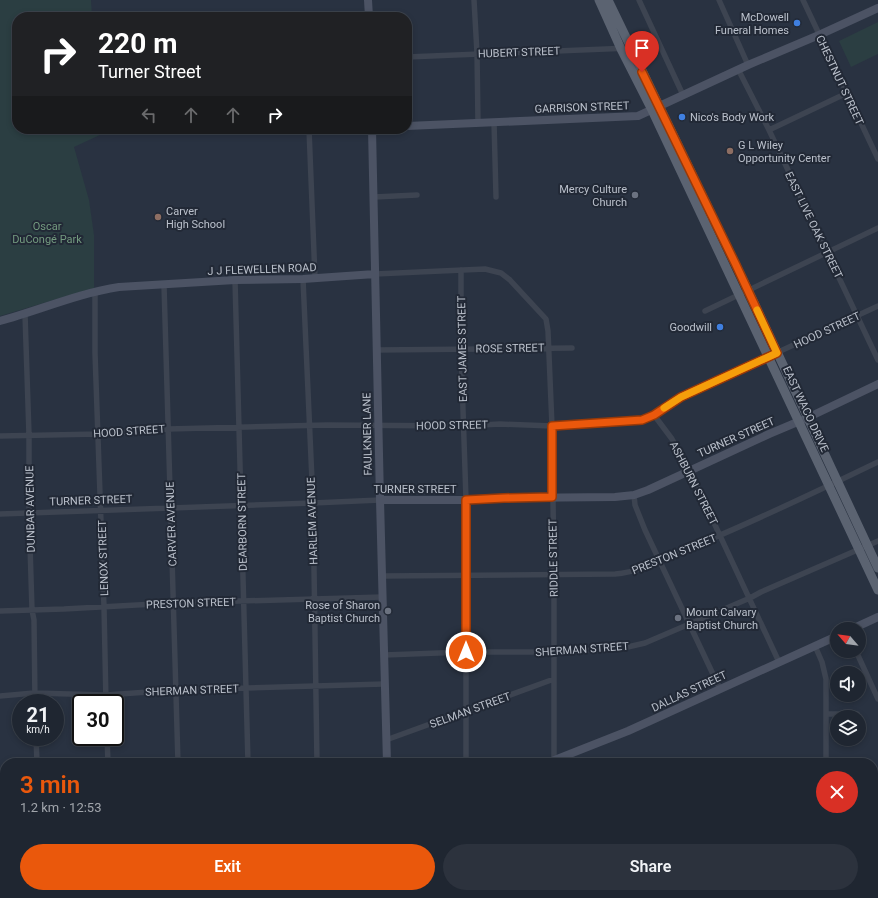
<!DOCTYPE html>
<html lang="en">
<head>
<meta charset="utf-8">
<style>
  :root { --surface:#1f2631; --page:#2c323d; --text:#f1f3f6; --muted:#a1a5ab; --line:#3c434d; --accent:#ea580c }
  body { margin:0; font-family:Roboto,sans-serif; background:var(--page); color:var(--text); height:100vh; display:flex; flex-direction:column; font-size:15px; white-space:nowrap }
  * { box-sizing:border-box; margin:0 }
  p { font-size:13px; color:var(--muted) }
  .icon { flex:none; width:22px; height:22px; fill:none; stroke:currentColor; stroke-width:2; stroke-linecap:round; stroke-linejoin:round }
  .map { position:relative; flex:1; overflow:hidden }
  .panel { position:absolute; left:0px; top:758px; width:878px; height:140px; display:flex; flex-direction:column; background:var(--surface); border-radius:16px 16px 0 0; box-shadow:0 2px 6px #0003,0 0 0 1px var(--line) }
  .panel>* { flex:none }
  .hud { position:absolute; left:12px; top:12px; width:400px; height:122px; border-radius:16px; box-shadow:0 2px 6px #0003,0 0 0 1px var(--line); background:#202124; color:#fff; overflow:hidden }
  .needle { width:26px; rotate:298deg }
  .tools { position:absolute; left:830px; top:622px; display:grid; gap:8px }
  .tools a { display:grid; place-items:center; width:36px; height:36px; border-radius:50%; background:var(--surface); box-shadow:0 2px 6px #0003,0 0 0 1px var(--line); font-size:20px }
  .speed { position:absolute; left:12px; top:694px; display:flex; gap:8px; font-size:20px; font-weight:700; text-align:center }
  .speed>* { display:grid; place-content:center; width:52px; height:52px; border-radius:50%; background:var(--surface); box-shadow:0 2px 6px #0003,0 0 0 1px var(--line); line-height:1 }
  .speed small { font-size:10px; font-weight:400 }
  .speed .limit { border:2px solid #111; border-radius:6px; background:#fff; color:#111 }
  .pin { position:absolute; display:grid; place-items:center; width:34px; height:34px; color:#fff; margin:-41px -17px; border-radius:50% 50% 50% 0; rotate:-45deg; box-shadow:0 0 4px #0007 }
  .pin .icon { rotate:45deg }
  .me { position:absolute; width:44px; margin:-22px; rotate:0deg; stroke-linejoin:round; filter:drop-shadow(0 0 3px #0008) }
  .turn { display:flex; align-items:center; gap:14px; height:84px; padding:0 20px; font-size:18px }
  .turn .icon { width:52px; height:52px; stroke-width:2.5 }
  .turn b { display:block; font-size:28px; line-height:34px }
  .lanes { display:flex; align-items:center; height:38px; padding:0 20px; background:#0003; justify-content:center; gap:20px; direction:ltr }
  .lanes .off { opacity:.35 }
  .round { display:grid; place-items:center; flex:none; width:42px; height:42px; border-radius:21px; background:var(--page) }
  .overview { display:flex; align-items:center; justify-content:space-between; height:68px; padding:0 20px }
  h1 { font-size:24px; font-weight:600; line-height:30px; color:var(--accent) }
  .action { display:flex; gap:8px; margin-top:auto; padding:8px 20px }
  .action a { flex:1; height:46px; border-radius:24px; background:var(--accent); color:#fff; font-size:16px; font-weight:600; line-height:46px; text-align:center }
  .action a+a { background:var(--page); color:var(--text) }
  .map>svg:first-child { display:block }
</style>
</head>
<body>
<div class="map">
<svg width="878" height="898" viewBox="0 0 878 898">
  <rect width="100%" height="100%" fill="#293241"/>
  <path fill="#2b3e42" d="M0,0H91L92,17H17V129H101L102,134L74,147L89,200L94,235V288L0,316Z
    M878,22V54L851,67L839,41Z"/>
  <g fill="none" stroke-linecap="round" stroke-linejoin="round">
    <path stroke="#3d4451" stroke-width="5.5" d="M474,0L477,53L478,123
      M639,0L683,95
      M719,0L748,65
      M803,0L878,159
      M407,57L630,48
      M738,69L769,130L878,360
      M494,122L496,197
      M309,129L315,278
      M769,130L847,93
      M374,197L417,195
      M461,270V350L466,500V763
      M375,274L485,269L501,273L510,280L546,319L548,331L552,426L554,574V761
      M303,279L313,503L317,763
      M235,280L248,763
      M164,285L178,763
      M95,293V353L104,607L106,703
      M705,311L878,228
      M25,314L29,435V513L32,610L34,620L35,703
      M376,350L572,348
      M654,415L672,439L687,465L779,662
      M0,436L99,434L168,429L327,425L463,426L500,424L552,426L634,422L642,420L654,415L681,397L878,306
      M634,495L635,505L645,530L720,689
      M0,514L313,503L380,500
      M382,576L615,574C641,572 663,559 687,549C752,523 815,492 878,462
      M0,611L64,609L173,603L382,597
      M815,646L822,662L826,679V763
      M856,651L878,699
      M384,655L466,652H555L619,649L645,643L750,598L761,592L878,541
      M0,696L34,693L106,695L176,690L384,684
      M826,714H857
      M36,737L37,763
      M107,737L108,763
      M386,740L554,679
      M260,893L262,898
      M29,898L31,893
      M118,898L120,893
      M176,898L177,893"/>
    <path stroke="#4c5364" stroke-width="8" d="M368,0L369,17
      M407,126L638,116L748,65L819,35L878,8
      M372,129L380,500L387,763
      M0,321C40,310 79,293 119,287L235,280L303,279L375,274
      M380,500H466L504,498L615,497L634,495L648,490L769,434L807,418L878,384
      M852,629L878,617
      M547,763L628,731L837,636
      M0,832H5
      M383,898L384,893"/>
    <path stroke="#5b6371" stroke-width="9" d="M599,0L621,49L652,110L878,590
      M608,0L748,290L878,568"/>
  </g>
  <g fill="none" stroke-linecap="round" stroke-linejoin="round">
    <defs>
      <path id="route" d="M466,652V500L504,498L552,497V426L642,420L654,415L681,397L777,353L736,265L642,72"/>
    </defs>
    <use href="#route" stroke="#983908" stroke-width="10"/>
    <use href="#route" stroke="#ea580c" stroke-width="7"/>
    <path stroke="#f59e0b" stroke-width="7" d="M664,408L681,397L777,353L757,310"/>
  </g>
  <g fill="#3f7fe0" stroke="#222936" stroke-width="1.5">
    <circle cx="797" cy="23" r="4"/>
    <circle cx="682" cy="117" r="4"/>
    <circle cx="720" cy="327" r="4"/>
  </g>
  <g fill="#8d6e63" stroke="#222936" stroke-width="1.5">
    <circle cx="730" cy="151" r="4"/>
    <circle cx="158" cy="217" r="4"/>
  </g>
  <g fill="#6b7280" stroke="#222936" stroke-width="1.5">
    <circle cx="635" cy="195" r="4"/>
    <circle cx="388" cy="611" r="4"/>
    <circle cx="678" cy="618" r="4"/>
  </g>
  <g text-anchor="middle" stroke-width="4" stroke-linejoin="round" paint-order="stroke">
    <g font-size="11" fill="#bac0cb" stroke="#222936" text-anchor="end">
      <text x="789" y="21">McDowell<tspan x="789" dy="13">Funeral Homes</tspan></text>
      <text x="690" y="121" text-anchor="start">Nico's Body Work</text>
      <text x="738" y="149" text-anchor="start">G L Wiley<tspan x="738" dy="13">Opportunity Center</tspan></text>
      <text x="627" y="193">Mercy Culture<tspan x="627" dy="13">Church</tspan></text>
      <text x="166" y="215" text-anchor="start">Carver<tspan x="166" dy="13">High School</tspan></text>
      <text x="712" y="331">Goodwill</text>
      <text x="380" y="609">Rose of Sharon<tspan x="380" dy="13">Baptist Church</tspan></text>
      <text x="686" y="616" text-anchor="start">Mount Calvary<tspan x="686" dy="13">Baptist Church</tspan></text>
    </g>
    <g font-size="11" fill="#bac0cb" stroke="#222936">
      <text transform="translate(519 52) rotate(-2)" y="4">HUBERT STREET</text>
      <text transform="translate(840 80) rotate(65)" y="4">CHESTNUT STREET</text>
      <text transform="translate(582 107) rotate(-2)" y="4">GARRISON STREET</text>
      <text transform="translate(814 225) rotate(64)" y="4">EAST LIVE OAK STREET</text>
      <text transform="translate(262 269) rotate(-2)" y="4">J J FLEWELLEN ROAD</text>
      <text transform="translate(827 330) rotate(-25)" y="4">HOOD STREET</text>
      <text transform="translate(510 348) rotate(-1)" y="4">ROSE STREET</text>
      <text transform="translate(462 349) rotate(-91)" y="4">EAST JAMES STREET</text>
      <text transform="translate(806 409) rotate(65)" y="4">EAST WACO DRIVE</text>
      <text transform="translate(452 425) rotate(-1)" y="4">HOOD STREET</text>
      <text transform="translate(129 431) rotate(-4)" y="4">HOOD STREET</text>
      <text transform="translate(367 434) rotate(-91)" y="4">FAULKNER LANE</text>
      <text transform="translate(736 437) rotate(-24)" y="4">TURNER STREET</text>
      <text transform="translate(694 483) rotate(63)" y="4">ASHBURN STREET</text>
      <text x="415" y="493">TURNER STREET</text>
      <text transform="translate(91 500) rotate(-2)" y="4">TURNER STREET</text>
      <text transform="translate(30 509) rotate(-91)" y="4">DUNBAR AVENUE</text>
      <text transform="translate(312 521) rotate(-92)" y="4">HARLEM AVENUE</text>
      <text transform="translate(242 522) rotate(-91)" y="4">DEARBORN STREET</text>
      <text transform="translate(171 524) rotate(-92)" y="4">CARVER AVENUE</text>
      <text transform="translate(674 554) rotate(-22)" y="4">PRESTON STREET</text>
      <text transform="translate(103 558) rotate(-92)" y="4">LENOX STREET</text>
      <text transform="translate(553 558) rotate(-91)" y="4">RIDDLE STREET</text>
      <text transform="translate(191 603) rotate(-2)" y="4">PRESTON STREET</text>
      <text transform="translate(582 649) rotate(-4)" y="4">SHERMAN STREET</text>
      <text transform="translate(192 690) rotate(-2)" y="4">SHERMAN STREET</text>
      <text transform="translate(689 691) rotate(-25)" y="4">DALLAS STREET</text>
      <text transform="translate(470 710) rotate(-20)" y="4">SELMAN STREET</text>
    </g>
    <g font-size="11" fill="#739a7f" stroke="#222936">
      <text x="47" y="230">Oscar<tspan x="47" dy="13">DuCongé Park</tspan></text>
    </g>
  </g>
</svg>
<div class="tools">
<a><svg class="needle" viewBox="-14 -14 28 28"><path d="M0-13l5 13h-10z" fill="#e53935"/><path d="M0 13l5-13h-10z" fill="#a1a5ab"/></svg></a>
<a><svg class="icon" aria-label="sound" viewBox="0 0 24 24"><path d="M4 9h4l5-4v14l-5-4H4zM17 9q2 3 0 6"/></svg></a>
<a><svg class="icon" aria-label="layers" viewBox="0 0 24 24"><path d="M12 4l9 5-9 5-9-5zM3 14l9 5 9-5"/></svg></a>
</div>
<div class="speed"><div>21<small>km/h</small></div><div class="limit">30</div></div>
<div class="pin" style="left:642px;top:72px;background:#d93025"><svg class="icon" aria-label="arrive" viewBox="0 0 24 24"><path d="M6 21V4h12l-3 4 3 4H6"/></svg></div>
<svg class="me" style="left:466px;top:652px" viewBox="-20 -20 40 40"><circle r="17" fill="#ea580c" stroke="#fff" stroke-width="3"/><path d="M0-11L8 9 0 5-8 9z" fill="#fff"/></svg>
<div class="hud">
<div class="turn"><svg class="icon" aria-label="right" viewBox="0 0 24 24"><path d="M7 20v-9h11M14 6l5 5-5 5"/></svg><div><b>220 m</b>Turner Street</div></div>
<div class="lanes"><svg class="icon off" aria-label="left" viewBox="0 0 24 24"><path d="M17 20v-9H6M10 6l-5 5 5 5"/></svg><svg class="icon off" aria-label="ahead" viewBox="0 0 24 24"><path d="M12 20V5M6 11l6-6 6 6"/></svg><svg class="icon off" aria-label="ahead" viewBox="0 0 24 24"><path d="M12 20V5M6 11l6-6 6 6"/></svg><svg class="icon" aria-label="right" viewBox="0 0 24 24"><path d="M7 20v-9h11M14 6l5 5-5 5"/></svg></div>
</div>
<section class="panel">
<div class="overview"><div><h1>3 min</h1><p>1.2 km · 12:53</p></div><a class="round" style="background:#d93025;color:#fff"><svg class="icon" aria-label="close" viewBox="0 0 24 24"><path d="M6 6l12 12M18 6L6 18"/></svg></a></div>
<div class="action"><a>Exit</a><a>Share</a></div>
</section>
</div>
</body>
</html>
